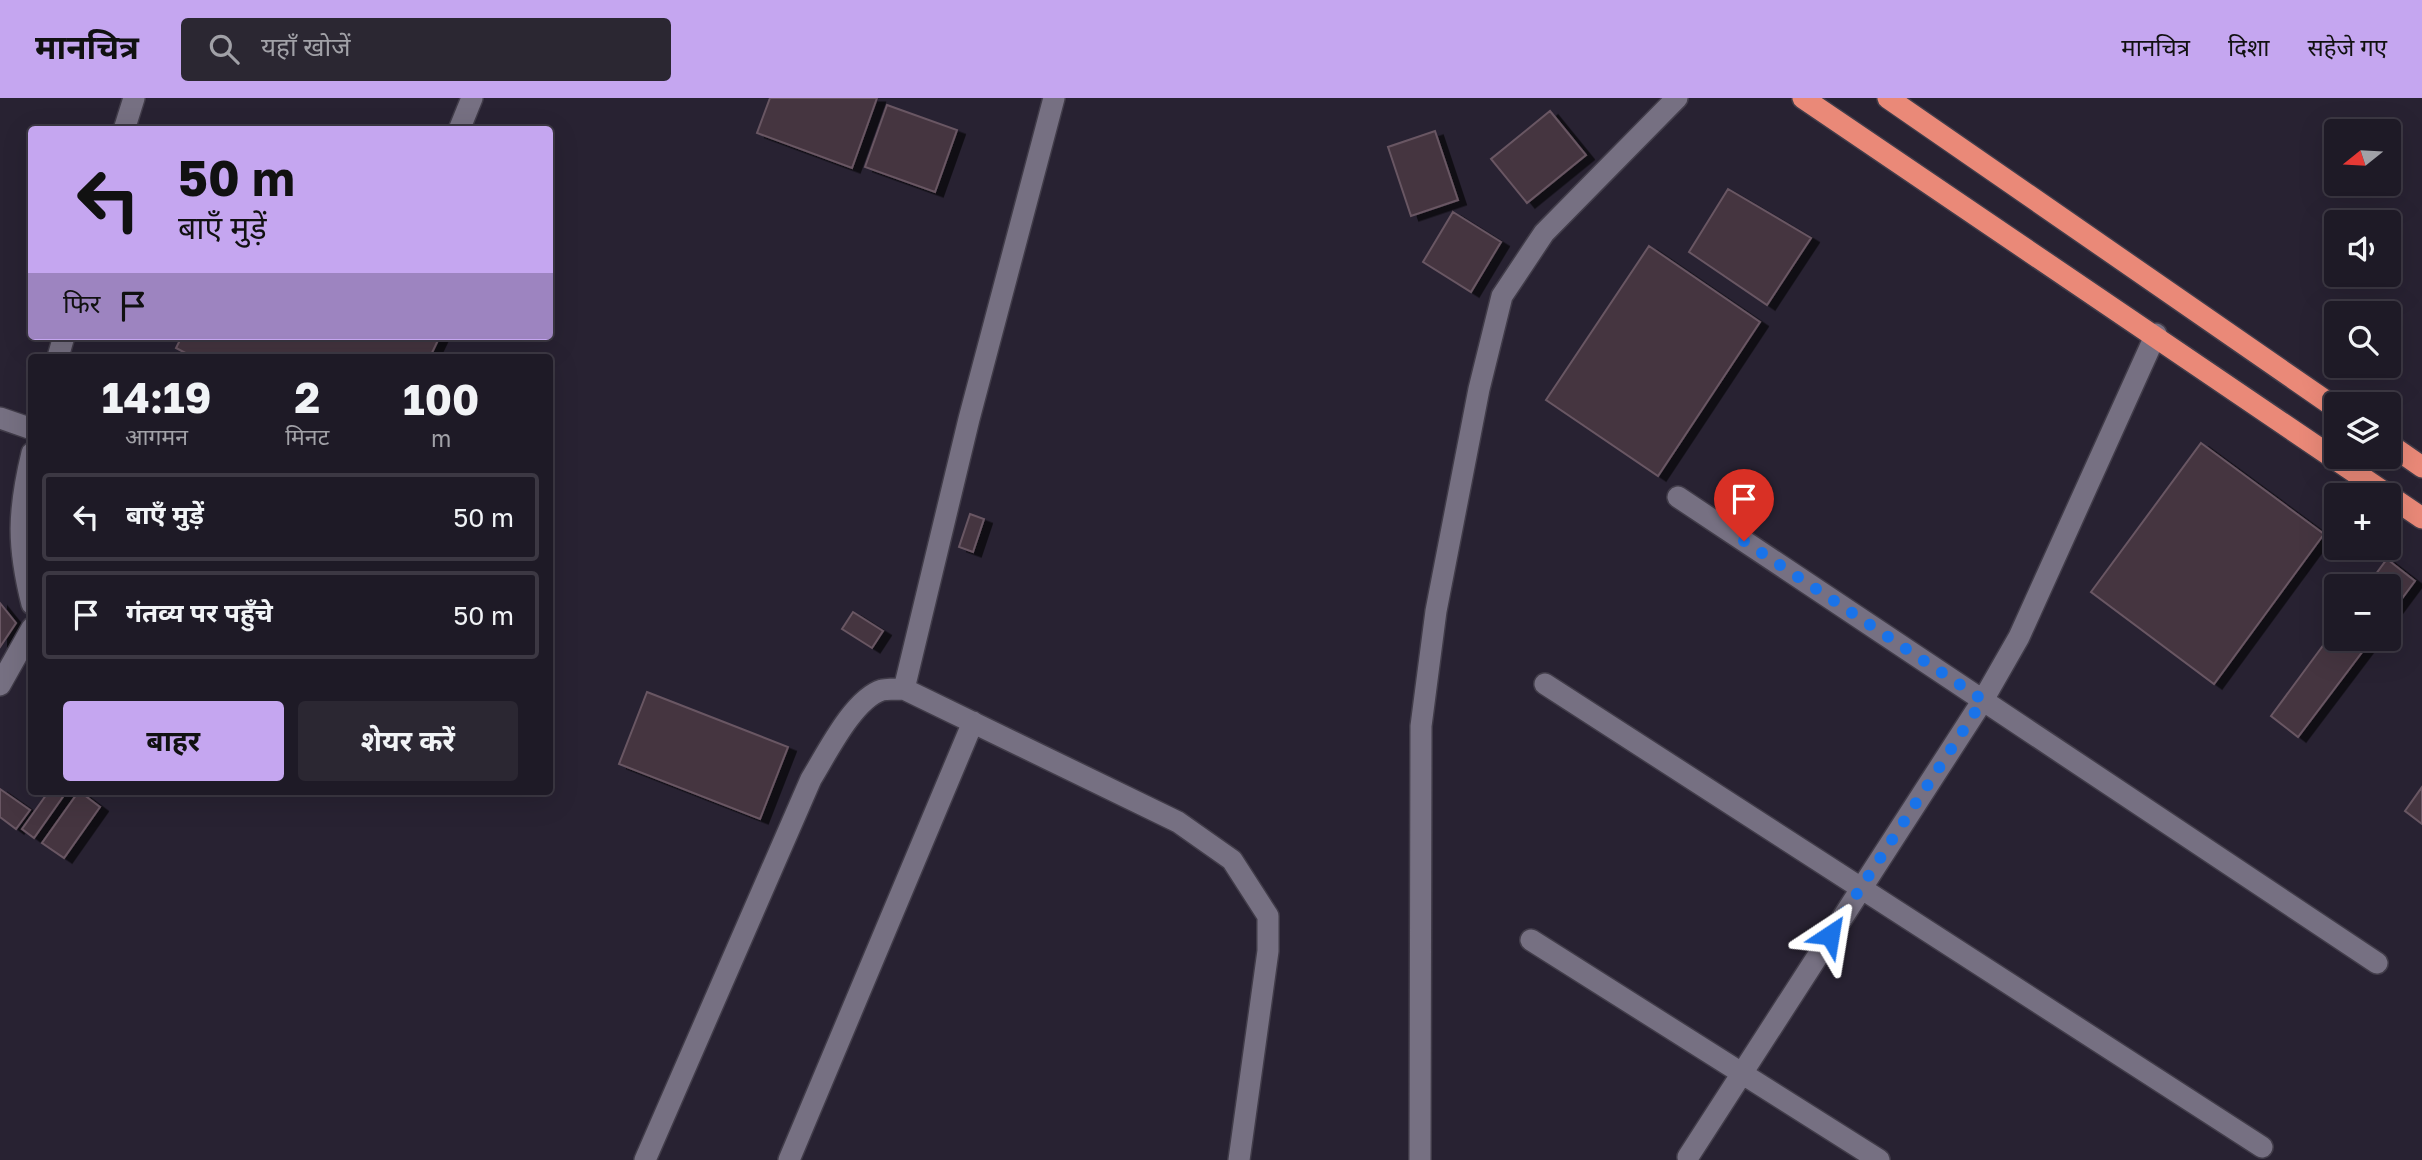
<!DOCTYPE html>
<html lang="hi">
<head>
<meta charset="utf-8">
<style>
  :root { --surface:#1e1a26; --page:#2b2732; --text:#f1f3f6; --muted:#a1a1a7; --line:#3c3843; --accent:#c5a6f0 }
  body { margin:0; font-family:"Golos Text","Noto Sans Devanagari",sans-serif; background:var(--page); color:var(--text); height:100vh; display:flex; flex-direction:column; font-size:26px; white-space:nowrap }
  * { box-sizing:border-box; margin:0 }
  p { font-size:23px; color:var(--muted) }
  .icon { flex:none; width:38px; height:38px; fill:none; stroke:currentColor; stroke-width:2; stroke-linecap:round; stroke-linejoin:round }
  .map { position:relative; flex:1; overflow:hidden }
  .drawer { position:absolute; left:28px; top:256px; width:525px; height:441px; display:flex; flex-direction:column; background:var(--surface); border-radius:7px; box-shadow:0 7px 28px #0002,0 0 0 2px var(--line) }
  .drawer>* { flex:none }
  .hud { position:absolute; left:28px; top:28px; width:525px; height:214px; border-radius:7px; box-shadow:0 7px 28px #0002,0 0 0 2px var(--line); background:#c5a6f0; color:#111; overflow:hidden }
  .needle { width:46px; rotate:252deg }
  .controls { position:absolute; left:2324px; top:21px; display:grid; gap:14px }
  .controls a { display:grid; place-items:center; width:77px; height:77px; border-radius:7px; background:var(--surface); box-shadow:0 7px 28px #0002,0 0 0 2px var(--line); font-size:35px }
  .pin { position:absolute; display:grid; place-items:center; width:60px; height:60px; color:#fff; margin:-72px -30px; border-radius:50% 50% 50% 0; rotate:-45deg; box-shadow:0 0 7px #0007 }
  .pin .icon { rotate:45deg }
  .me { position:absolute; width:77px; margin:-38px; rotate:33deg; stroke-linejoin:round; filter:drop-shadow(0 0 5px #0008) }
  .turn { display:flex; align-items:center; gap:24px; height:147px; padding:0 35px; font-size:32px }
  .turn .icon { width:91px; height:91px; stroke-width:2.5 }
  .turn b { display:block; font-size:49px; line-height:60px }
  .then { display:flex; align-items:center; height:66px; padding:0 35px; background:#0003; gap:14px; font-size:26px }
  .eta { display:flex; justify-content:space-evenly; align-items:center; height:119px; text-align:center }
  .eta b { font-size:42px; font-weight:700; line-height:49px }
  .cta { display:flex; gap:14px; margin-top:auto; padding:14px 35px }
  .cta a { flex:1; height:80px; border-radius:7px; background:var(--accent); color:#111; font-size:28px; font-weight:700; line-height:80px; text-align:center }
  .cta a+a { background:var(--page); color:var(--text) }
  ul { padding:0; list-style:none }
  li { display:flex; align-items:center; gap:21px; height:88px; margin:0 14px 10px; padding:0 21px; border:4px solid var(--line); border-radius:7px }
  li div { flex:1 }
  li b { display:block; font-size:26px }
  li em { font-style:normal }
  header { display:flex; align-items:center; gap:42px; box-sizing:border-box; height:98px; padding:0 35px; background:var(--accent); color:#111 }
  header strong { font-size:33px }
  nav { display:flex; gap:38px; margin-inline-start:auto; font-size:24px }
  .search { width:490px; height:63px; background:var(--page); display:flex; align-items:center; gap:18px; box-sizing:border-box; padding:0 24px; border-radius:7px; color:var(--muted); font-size:26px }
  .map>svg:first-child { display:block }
</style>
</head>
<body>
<header>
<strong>मानचित्र</strong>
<div class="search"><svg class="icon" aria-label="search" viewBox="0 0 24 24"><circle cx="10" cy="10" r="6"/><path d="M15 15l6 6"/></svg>यहाँ खोजें</div>
<nav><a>मानचित्र</a><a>दिशा</a><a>सहेजे गए</a></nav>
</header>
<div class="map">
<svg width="2422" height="1062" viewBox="0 0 2422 1062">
  <defs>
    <filter id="shadow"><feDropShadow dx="8" dy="4.5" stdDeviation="0" flood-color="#0009"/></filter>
  </defs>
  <rect width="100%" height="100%" fill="#282232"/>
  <path fill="#453540" stroke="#695763" stroke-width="2" filter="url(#shadow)" d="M770,0H877L852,70L757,35Z
    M887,7L957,32L935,94L865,69Z
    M1550,13L1586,57L1527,105L1491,61Z
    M1435,33L1458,102L1411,118L1388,49Z
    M1728,91L1811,140L1767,207L1689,154Z
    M1453,114L1501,144L1471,194L1423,164Z
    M1649,148L1760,224L1658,378L1546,302Z
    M182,238H440L430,259H193L176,250Z
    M2201,345L2324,436L2214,586L2091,494Z
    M970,416L984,421L973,454L959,449Z
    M2387,461L2415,483L2389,518V488H2367Z
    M0,505L16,525L0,549Z
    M853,514L883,533L872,550L842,531Z
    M2336,530V541H2372L2298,639L2271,618Z
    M647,594L788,649L760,721L619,666Z
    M2422,689V726L2405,713Z
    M0,691L30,712L16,731L0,719Z
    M49,693H67L34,740L22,731Z
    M79,693L100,709L64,760L42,745Z"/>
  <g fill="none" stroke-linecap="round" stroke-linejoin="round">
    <defs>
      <path id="minor" d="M124,32L134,0
        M459,32L472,0
        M58,259L64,238
        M0,320L32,331
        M32,355C18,413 17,447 32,506
        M1678,399L2377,865
        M1545,586L2262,1049
        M0,587L32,530
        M904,591L969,321L1054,0
        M1531,842L1879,1062
        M1688,1059L1983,602L2019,539L2156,236
        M645,1062L811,681C826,657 853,601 882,592C888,591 897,591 904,591L1178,724L1232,762L1268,818V853L1239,1062
        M789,1062L973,624
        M1420,1062L1421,628L1436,513L1479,291L1502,198L1544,135L1677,0"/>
      <path id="highway" d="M1803,0L2422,420
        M1888,0L2336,310
        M2389,346L2422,369"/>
    </defs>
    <use href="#minor" stroke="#413c49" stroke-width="24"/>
    <use href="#highway" stroke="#413c49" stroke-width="24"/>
    <use href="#minor" stroke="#767082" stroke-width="21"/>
    <use href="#highway" stroke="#ea8978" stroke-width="21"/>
  </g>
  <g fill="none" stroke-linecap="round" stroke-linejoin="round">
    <path stroke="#1a73e8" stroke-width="12" stroke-dasharray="0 21.6" d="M1744,443L1983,602L1830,837"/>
  </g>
</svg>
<div class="controls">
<a><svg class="needle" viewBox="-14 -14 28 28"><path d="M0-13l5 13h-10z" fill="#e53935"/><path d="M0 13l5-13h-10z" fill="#a1a1a7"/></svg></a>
<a><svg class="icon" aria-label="sound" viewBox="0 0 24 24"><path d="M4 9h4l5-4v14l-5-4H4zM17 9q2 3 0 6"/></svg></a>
<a><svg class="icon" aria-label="search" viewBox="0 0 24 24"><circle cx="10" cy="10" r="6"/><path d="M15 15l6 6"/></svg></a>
<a><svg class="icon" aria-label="layers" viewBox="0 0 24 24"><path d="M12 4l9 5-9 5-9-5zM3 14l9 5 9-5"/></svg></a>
<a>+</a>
<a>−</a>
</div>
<div class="pin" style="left:1744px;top:443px;background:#d93025"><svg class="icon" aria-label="arrive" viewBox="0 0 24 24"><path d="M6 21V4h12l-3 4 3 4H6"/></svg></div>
<svg class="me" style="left:1830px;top:837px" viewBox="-20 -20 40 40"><path d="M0-17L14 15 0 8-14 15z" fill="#1a73e8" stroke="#fff" stroke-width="4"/></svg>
<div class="hud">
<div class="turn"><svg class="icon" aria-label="left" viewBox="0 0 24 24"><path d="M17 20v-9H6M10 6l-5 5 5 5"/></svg><div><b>50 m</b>बाएँ मुड़ें</div></div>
<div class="then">फिर<svg class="icon" aria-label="arrive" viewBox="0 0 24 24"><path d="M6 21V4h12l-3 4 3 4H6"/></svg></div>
</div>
<section class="drawer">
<div class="eta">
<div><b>14:19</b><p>आगमन</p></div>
<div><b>2</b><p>मिनट</p></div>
<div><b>100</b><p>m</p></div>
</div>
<ul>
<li><svg class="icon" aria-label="left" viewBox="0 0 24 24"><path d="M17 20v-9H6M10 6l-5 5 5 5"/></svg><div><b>बाएँ मुड़ें</b></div><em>50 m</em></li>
<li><svg class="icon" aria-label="arrive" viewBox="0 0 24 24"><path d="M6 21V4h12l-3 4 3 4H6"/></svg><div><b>गंतव्य पर पहुँचे</b></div><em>50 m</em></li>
</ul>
<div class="cta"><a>बाहर</a><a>शेयर करें</a></div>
</section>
</div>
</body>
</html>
